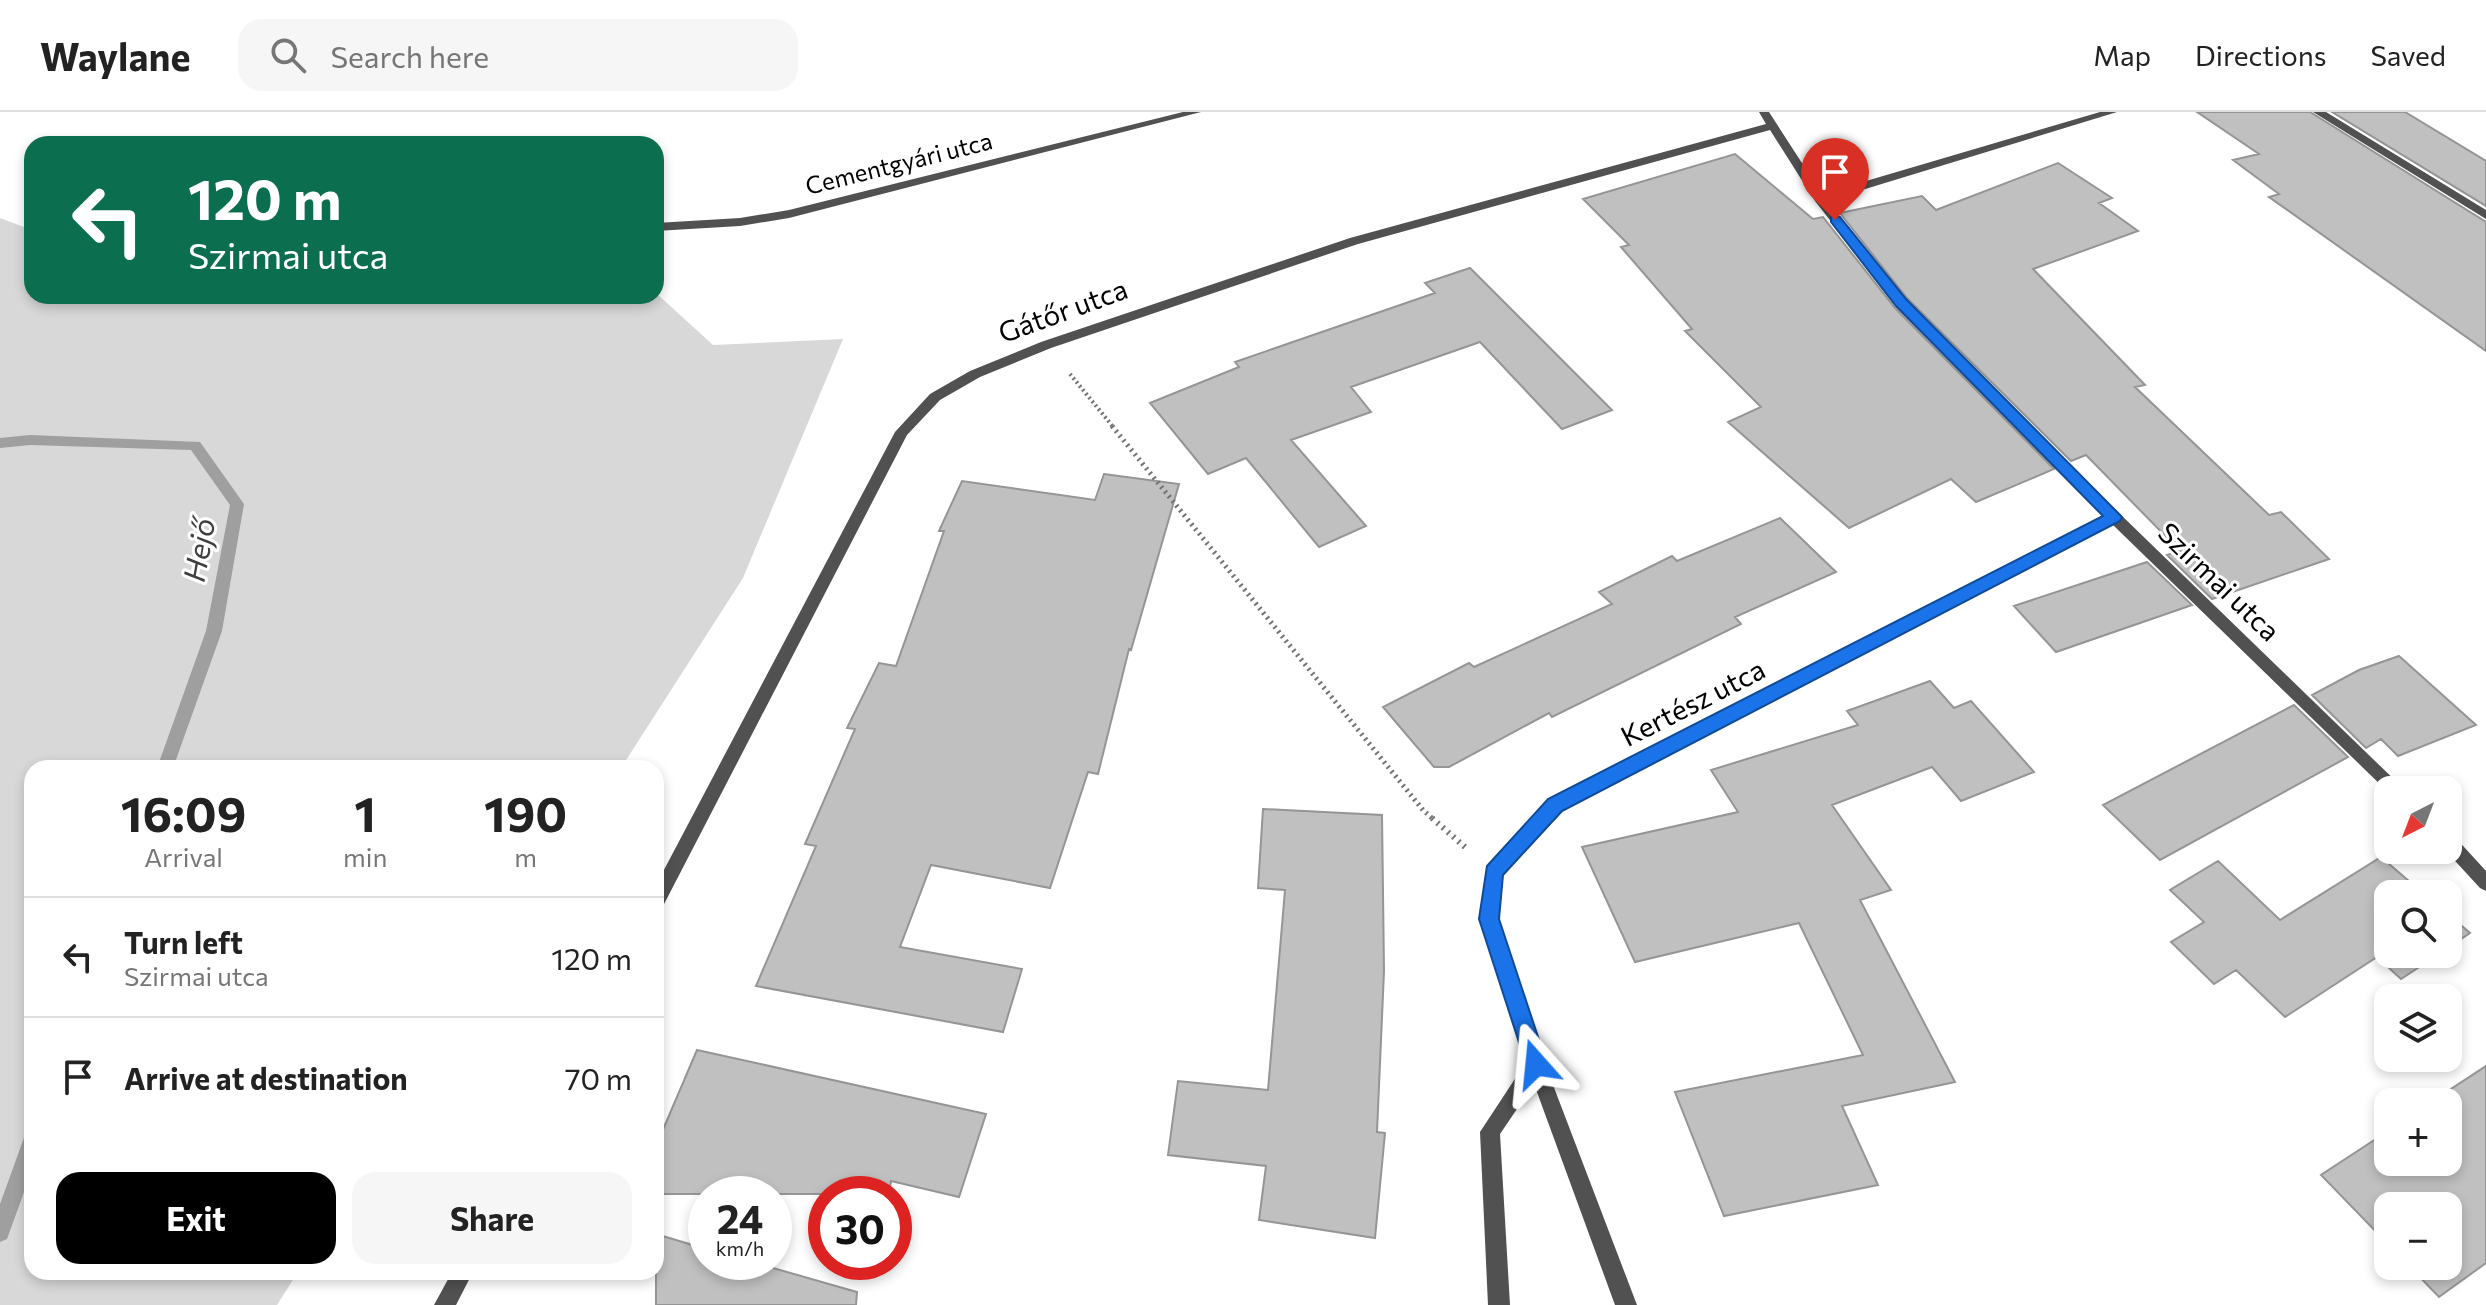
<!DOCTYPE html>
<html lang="en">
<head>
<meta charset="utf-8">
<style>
  :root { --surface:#fff; --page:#f6f6f6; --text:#222; --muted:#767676; --line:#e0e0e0; --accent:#000 }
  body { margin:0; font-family:Commissioner,sans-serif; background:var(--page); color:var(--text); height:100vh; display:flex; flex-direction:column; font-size:30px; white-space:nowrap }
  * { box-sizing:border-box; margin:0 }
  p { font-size:26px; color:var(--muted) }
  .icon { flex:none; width:44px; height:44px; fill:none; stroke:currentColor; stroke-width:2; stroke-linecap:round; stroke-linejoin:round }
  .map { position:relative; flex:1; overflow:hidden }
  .details { position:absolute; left:24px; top:648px; width:640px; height:520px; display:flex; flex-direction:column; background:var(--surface); border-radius:24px; box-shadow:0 4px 12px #0003 }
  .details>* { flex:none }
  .hud { position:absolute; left:24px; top:24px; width:640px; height:168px; border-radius:24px; box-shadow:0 4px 12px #0003; background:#0b6e4f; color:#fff; overflow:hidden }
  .needle { width:52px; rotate:222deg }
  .tools { position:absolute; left:2374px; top:664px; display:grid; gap:16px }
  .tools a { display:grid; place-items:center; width:88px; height:88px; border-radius:16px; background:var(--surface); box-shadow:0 4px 12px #0003; font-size:40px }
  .speed { position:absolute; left:688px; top:1064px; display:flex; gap:16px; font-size:40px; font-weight:700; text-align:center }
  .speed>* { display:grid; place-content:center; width:104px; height:104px; border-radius:50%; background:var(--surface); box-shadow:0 4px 12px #0003; line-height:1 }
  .speed small { font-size:20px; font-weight:400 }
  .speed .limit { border:12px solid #d22; background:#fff; color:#111 }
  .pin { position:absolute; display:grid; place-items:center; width:68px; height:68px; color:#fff; margin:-82px -34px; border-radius:50% 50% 50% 0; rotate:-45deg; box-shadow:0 0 8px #0007 }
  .pin .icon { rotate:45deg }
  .me { position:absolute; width:88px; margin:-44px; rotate:342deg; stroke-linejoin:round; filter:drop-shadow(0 0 6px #0008) }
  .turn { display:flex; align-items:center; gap:28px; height:168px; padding:0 32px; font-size:36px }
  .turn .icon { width:104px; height:104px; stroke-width:2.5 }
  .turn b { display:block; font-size:56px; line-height:68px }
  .eta { display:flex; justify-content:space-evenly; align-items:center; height:136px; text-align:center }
  .eta b { font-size:48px; font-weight:700; line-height:56px }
  .primary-button { display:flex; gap:16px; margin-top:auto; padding:16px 32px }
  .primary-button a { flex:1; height:92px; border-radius:24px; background:var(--accent); color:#fff; font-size:32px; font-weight:700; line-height:92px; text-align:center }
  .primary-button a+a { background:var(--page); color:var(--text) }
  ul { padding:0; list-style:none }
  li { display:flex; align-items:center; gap:24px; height:120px; padding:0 32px; border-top:2px solid var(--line) }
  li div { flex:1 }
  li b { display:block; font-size:30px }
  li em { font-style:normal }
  header { display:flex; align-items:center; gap:48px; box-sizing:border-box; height:112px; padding:0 40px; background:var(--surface); border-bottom:2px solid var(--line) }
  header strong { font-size:38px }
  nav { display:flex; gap:44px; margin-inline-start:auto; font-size:28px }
  .search { width:560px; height:72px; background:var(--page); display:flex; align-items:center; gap:20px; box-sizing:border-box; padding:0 28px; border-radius:24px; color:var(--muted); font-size:30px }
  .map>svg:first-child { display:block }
</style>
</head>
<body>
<header>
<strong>Waylane</strong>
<div class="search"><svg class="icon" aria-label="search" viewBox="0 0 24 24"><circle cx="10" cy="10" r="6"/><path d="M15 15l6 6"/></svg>Search here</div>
<nav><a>Map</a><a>Directions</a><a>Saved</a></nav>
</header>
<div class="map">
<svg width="2486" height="1193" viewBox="0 0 2486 1193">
  <rect width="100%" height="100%" fill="#fff"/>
  <path fill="#d8d8d8" d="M0,106L32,118V184H656V181L713,233L843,227L743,466L621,656H32V1160H298L277,1193H0Z"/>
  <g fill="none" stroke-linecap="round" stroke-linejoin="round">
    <path fill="#9f9f9f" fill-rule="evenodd" d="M30,323L200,330L244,392L222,519L173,656H157L206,519L230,393L191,338L30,333L0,336V326Z
      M32,1020V1058L7,1127L0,1130V1092L25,1023Z"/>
  </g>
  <path fill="#c0c0c0" stroke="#959595" stroke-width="2" d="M2197,0H2310L2486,110V239L2269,85L2279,82L2233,48L2259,42Z
    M2332,0H2405L2486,49V94Z
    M1735,42L1813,107L1823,105L1895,196L2054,357L1976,390L1951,367L1849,416L1728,310L1761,295L1685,219L1692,217L1621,135L1629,133L1583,87Z
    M2058,51L2112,86L2099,91L2138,119L2033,157L2145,273L2135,275L2269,403L2281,400L2329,447L2212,487L2167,443L2180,439L2086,343L2071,349L1907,186L1840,101L1922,84L1936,98Z
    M1470,156L1612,298L1562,317L1480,230L1351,275L1371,300L1291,328L1366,414L1319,435L1246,346L1208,362L1150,291L1239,255L1235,250L1435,181L1425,171Z
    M1104,362L1179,372L1131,538L1129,537L1098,662L1088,660L1050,776L931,753L900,835L1022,857L1003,920L756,874L816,734L805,732L855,617L847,616L879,551L896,554L944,419H939L962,369L1095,388Z
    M1780,406L1836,460L1735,505L1741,512L1552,605L1549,601L1449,655H1434L1383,595L1469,551L1474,555L1612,492L1599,480L1672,444L1677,449Z
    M2147,450L2192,493L2056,540L2014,494Z
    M2399,544L2476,613L2398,644L2381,627L2366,636L2312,583L2359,558Z
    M1930,569L1954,596L1971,589L2034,660L1961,689L1932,655L1832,693L1891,778L1860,788L1955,970L1842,994L1878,1073L1724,1104L1675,980L1863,943L1799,811L1635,850L1582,735L1738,700L1711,658L1858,613L1847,599Z
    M2294,593L2348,645L2160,748L2103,693Z
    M1263,697L1382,703L1384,859L1377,1020L1385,1021L1375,1126L1259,1108L1266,1054L1168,1043L1178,969L1268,978L1285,778L1258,776Z
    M2381,745L2424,782H2388V842H2439L2401,867L2377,845L2285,905L2236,858L2214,872L2171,830L2204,810L2170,778L2218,749L2280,808Z
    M2448,802L2470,821L2448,836Z
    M697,938L986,1002L959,1085L891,1069L889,1082H656V1034Z
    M2486,954V1151L2439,1185L2409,1154H2448V1094H2388V1132L2321,1063L2388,1019V1050H2448V990H2431Z
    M656,1122L706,1137V1150H752L857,1180L856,1193H656Z"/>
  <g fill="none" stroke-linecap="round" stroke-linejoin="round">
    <path stroke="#737373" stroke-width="4" stroke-dasharray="2 3" stroke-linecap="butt" d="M1070,262L1114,316"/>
    <path stroke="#737373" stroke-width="5" stroke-dasharray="2 4" stroke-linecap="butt" d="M1112,314L1423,698L1434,708"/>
    <path stroke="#737373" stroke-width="6" stroke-dasharray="2 5" stroke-linecap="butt" d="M1432,706L1466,736"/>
    <path fill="#515151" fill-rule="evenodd" d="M1183,0H1201L789,106L740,114L656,119V111L740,106L789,98Z
      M1759,0H1769L1822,82L2100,0H2117L1826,89L1905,188L2119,401L2405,678L2388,680L2112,412L1561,698L1502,763L1498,807L1545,952L1637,1193H1615L1534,972L1500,1022L1510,1193H1488L1480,1020L1526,950L1480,807L1488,755L1549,688L2104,404L1897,194L1815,89L1770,18L1358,132L1051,236L980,265L940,288L907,323L662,796L656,798V773L895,320L930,282L970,259L1041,230L1350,126L1766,12Z
      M2313,0H2326L2486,98V107Z
      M2448,722L2454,724L2486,759V779L2480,776L2445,738H2448Z
      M452,1160H473L456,1193H434Z"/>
  </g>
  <path fill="#1a73e8" stroke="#114b97" stroke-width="2" d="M1831,105H1840L1906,187L2122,405L2120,409L1562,699L1503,763L1499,807L1547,952L1544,959L1536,962L1529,959L1526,952L1479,807L1487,754L1548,687L2103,404L1896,194L1831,110Z"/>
  <g text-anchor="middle" stroke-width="6" stroke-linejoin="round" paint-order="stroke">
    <g font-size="24" fill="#000" stroke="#fff">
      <text transform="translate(899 52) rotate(-14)" y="8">Cementgyári utca</text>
    </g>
    <g font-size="28" fill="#000" stroke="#fff">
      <text transform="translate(1063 199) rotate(-20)" y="10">Gátőr utca</text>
      <text transform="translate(2219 470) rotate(44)" y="10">Szirmai utca</text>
      <text transform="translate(1693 591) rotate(-27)" y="10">Kertész utca</text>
    </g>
    <g font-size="30" font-style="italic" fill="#404040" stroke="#fff">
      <text transform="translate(200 438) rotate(-80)" y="10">Hejő</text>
    </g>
  </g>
</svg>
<div class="tools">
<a><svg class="needle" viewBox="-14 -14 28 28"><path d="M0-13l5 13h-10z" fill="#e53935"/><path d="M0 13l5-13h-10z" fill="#767676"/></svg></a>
<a><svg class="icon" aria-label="search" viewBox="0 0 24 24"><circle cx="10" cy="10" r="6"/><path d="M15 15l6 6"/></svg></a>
<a><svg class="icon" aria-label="layers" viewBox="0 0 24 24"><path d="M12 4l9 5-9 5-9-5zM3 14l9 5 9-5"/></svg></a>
<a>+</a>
<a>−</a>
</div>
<div class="speed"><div>24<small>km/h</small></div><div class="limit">30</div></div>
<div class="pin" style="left:1835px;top:108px;background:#d93025"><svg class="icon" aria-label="arrive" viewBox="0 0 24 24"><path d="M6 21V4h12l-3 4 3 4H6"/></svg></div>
<svg class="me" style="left:1536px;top:952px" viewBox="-20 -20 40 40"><path d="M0-17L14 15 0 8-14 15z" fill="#1a73e8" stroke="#fff" stroke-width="4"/></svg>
<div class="hud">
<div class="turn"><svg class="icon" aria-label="left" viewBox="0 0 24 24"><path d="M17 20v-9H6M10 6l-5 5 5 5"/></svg><div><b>120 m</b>Szirmai utca</div></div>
</div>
<section class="details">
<div class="eta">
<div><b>16:09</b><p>Arrival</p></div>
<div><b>1</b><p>min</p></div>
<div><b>190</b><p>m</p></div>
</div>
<ul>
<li><svg class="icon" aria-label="left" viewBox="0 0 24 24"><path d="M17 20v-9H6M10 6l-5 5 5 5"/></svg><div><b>Turn left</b><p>Szirmai utca</p></div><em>120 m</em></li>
<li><svg class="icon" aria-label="arrive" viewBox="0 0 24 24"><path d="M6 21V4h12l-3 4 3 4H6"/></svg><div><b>Arrive at destination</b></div><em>70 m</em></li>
</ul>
<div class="primary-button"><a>Exit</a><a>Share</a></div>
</section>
</div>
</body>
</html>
